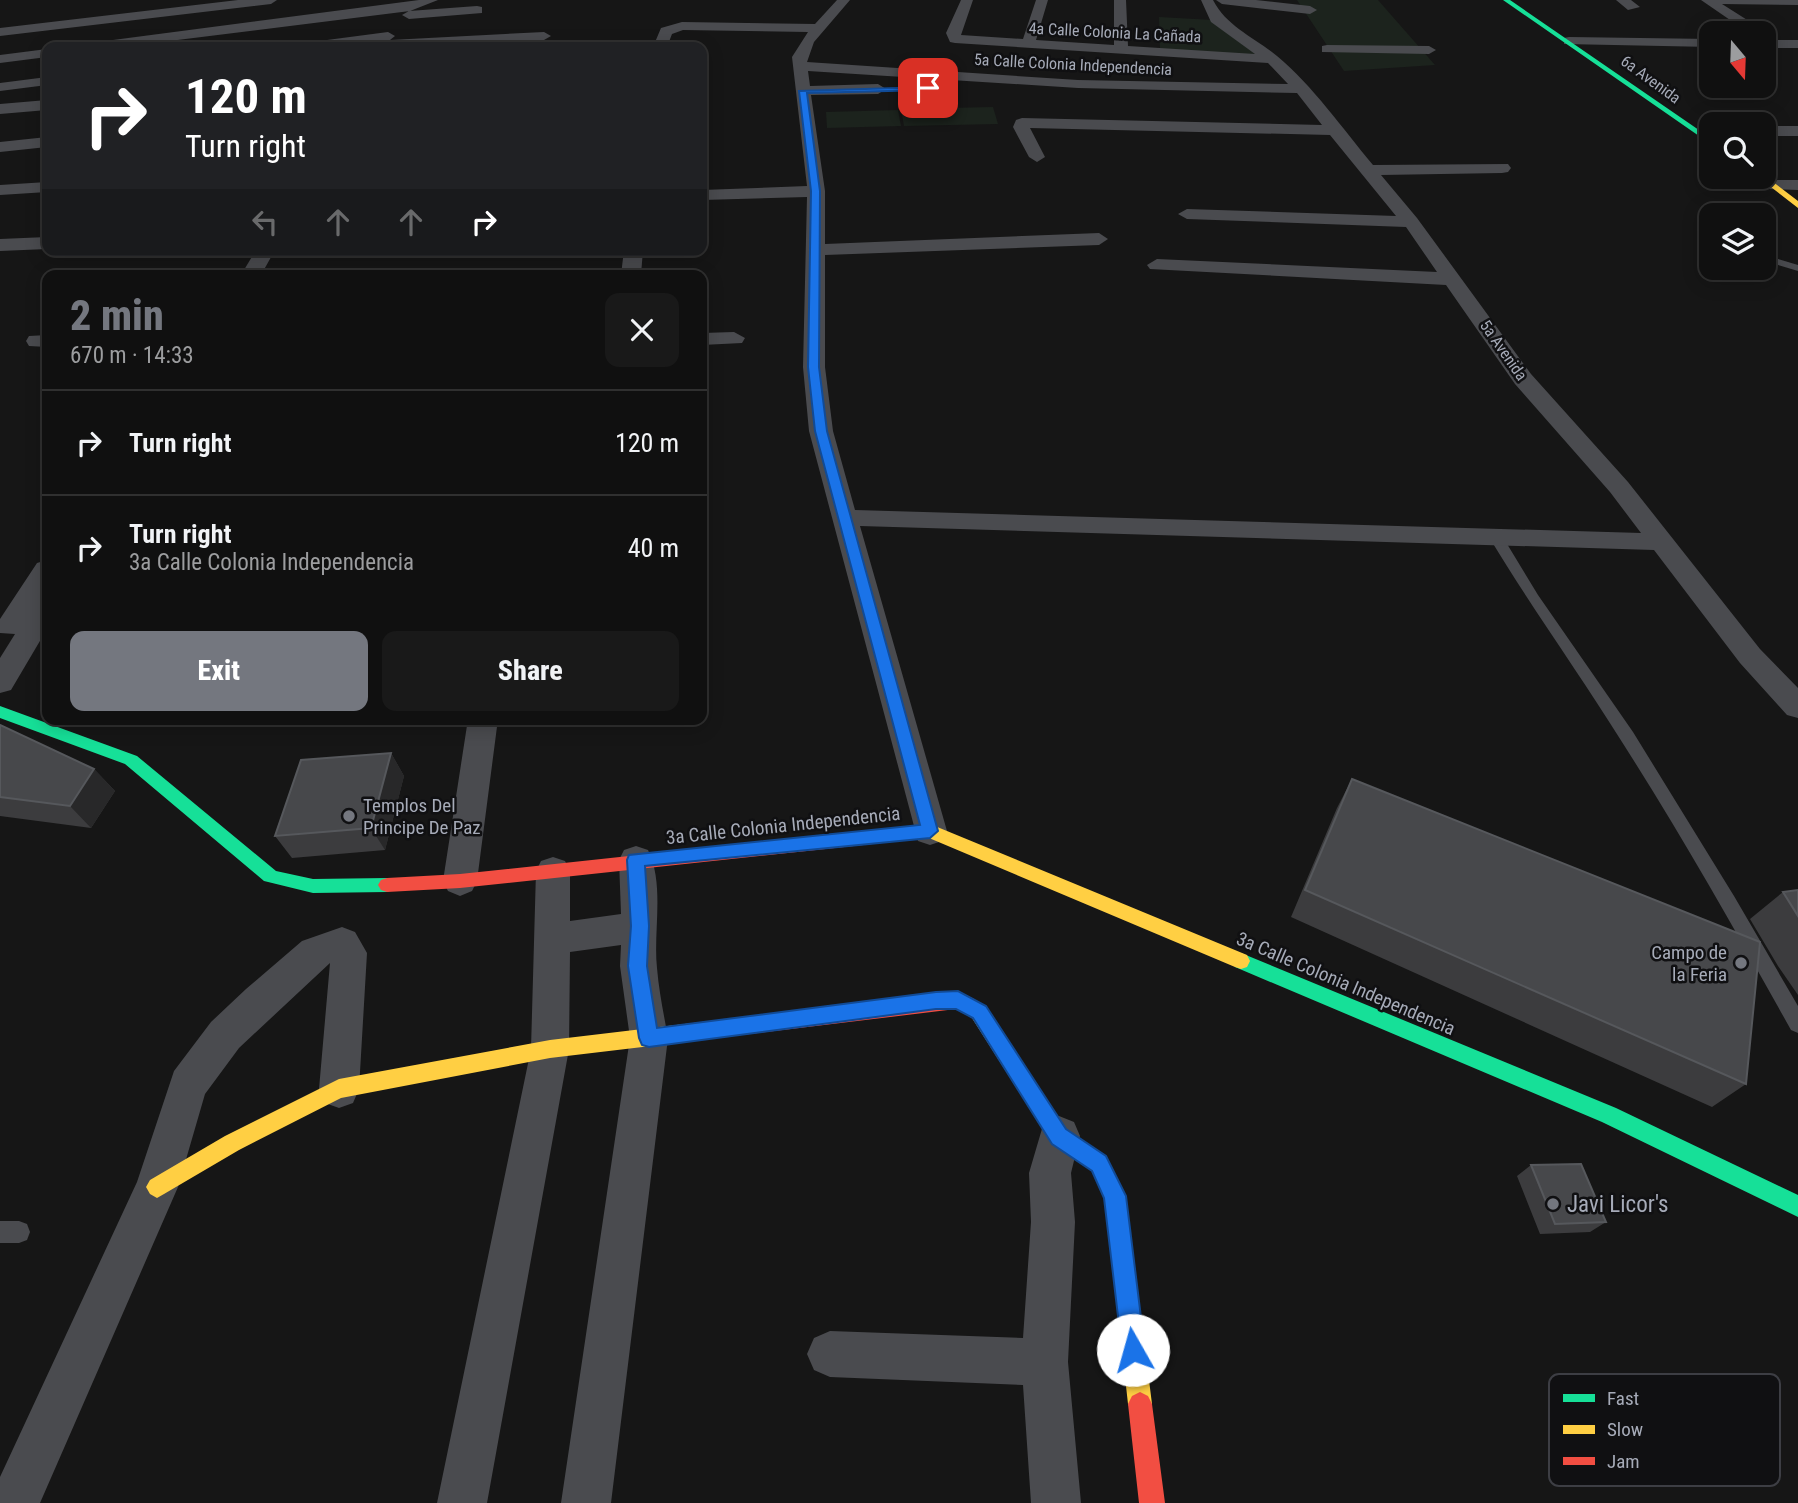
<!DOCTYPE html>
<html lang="en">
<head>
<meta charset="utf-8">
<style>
  :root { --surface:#101010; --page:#191919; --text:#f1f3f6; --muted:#9c9d9f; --line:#303030; --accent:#74777f }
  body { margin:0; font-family:"Roboto Condensed",sans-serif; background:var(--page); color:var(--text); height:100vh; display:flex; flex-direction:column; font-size:26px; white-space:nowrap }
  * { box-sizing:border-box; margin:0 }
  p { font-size:23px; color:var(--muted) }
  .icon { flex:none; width:38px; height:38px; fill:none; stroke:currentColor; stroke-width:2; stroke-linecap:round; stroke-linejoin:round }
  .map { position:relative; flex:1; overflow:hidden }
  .details { position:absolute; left:42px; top:270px; width:665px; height:455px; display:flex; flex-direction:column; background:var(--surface); border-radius:14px; box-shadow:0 4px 18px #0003,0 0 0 2px var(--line) }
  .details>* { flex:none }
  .banner { position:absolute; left:42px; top:42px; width:665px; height:214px; border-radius:14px; box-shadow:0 4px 18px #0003,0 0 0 2px var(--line); background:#202124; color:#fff; overflow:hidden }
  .needle { width:46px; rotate:161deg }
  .fabs { position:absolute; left:1699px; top:21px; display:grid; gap:14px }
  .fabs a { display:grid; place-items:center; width:77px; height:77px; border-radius:14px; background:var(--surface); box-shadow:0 4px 18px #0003,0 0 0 2px var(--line); font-size:35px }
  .pin { position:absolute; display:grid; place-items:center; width:60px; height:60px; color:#fff; margin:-30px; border-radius:14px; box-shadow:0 4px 10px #0006 }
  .me { position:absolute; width:77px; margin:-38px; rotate:353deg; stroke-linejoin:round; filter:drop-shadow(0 0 5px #0008) }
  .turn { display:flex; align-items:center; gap:24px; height:147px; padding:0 28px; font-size:32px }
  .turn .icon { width:91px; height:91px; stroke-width:2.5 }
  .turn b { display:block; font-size:49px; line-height:60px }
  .lanes { display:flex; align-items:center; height:66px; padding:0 28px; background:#0003; justify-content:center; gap:35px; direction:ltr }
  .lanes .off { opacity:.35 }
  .round { display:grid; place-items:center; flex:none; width:74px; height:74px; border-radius:14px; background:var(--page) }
  .overview { display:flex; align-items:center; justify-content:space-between; height:119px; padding:0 28px }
  h1 { font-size:42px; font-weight:800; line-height:52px; color:var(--accent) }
  .primary-button { display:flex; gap:14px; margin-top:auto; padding:14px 28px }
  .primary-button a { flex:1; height:80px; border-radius:14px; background:var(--accent); color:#fff; font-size:28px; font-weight:800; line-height:80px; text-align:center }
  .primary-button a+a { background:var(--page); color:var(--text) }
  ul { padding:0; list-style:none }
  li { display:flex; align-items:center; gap:21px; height:105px; padding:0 28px; border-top:2px solid var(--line) }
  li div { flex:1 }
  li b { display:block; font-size:26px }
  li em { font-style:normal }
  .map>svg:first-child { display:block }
</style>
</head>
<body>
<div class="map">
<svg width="1798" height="1503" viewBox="0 0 1798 1503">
  <rect width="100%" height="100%" fill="#161616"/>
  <path fill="#1c231d" d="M1297,0H1378L1435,65L1344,71Z
    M1159,17L1213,20L1269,58L1160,52Z
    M993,107L998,124L904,126L901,109Z
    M898,110L901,126L827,128L826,112Z"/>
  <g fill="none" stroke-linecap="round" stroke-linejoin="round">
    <path fill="#4a4b4f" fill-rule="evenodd" d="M1768,256L1798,265V271L1765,261V257Z
      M1496,533L1501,534L1538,595L1633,732L1734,896L1798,1006V1033L1791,1030C1737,933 1682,836 1622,742C1579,673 1531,607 1489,537Z
      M0,1221H19L27,1224L30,1232L27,1240L19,1243H0Z"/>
    <path fill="#4a4b4f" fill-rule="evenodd" d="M238,0H277L271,4L0,36V28Z
      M419,0H438L410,11L121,47H83L90,43Z
      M837,0H850L814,42L807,62L1078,80L1288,84L1268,63L955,43L950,42L946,33L961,0H973L961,35L1023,39L1036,0H1048L1036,40L1114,45V0H1126L1128,46L1255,54L1211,22L1201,0H1213C1227,27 1254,37 1277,56C1313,86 1342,128 1373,165L1508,164L1511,168L1508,172L1502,173L1381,175L1417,218L1531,374L1628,482L1760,649L1798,688V718L1787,715L1740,663L1654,550L860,526L947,831L942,841L930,845L918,841L809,431L803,367L807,197L702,200V190L807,186L792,57L808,32L683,30L672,34L667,47H653L661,28L682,22L815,24ZM808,71L1078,88L1297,93L1322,125L1022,118L1016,120L1013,127L1029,157L1037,162L1045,157L1030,128L1330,135L1396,216L1187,209L1178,214L1187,219L1406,227L1437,272L1157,259L1147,265L1150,269L1446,285L1515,384L1610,492L1641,533L855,510L833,431L825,367V255L1099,245L1108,239L1099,233L825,244V191L811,95L878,94L886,89L878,84L810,86Z
      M1216,0H1256L1310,6L1317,10L1310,14L1222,4Z
      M1616,0H1631L1640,7L1628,10Z
      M1701,0H1798V5L1722,4L1763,30L1765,33L1764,34L1749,33Z
      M477,6L482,7V13L409,19L402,15L409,11Z
      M388,32L395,36L390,40L544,32L551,36L544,40L403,47H380V41L334,47H297L304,43Z
      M1569,37L1712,39V47L1564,44V38Z
      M1764,40H1798V48H1764Z
      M1327,45L1429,46L1436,50L1429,54L1322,52V46Z
      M47,49V57L0,63V55Z
      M47,77V85L0,91V83Z
      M47,100V110L0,114V104Z
      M1764,126H1798V136H1764Z
      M47,137V147L0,152V142Z
      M1775,180H1798V190L1769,189L1766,185L1769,181Z
      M47,182V192L0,195V185Z
      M47,237V249L0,251V239Z
      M256,250H275L261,275H241Z
      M624,250H643L641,275H621Z
      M734,332L745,338L742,343L702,345V333Z
      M47,335V347L29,346L26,341L29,336Z
      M47,560V590L41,599L47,598V629L11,690L0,693V658L15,634L0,633V619L37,563Z
      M468,719H498L477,881L472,891L460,896L448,891L443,881Z
      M636,846L648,850C665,885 653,931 657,968C659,992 664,1015 668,1038L611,1503H561L630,1038L620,966L621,945L570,952L569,1049L487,1503H437L531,1049L536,871L541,861L553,857L565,861L570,871V921L621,914L619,860L624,850Z
      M342,927L355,932L367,953L359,1089L353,1103L339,1108L325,1103L319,1089L330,963L239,1048L205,1094L178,1187L40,1503H0V1477L137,1182L174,1071L211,1022L246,989L302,941Z
      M1059,1116L1074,1122L1080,1136L1071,1173L1075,1222L1068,1362L1081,1503H1031L1023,1385L830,1377L814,1370L807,1354L814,1338L830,1331L1023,1338L1031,1222L1029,1173L1044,1122Z"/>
    <path fill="#16e098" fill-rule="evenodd" d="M1503,0H1510L1712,139V145Z
      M0,706L137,756L276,871L313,879L387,878L393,880L396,885L393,890L387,892L313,893L264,881L125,764L0,718Z
      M1241,953L1616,1108L1798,1195V1217L1602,1122L1235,967L1232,961L1235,955Z"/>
    <path fill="#ffcf43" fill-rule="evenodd" d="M1764,175L1798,201V208L1758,177Z
      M930,824L1247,955L1250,961L1247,967L1241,969L1235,967L929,838L882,843L876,841L874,836L876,831L882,829Z
      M967,996L986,1006L1066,1129L1106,1156L1126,1196L1152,1404L1148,1412L1140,1416L1132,1412L1128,1404L1105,1197L1092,1170L1052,1143L972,1018L960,1011L958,1005L960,999Z
      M693,1023L700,1026L703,1032L700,1038L693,1041L550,1058L341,1098L239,1150L164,1194L157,1198L150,1194L146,1187L150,1180L225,1136L339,1079L550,1040Z"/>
    <path fill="#f24e42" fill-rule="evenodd" d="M882,829L888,831L890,836L888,841L882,843L460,888L387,892L381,890L378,885L381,880L387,878L460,874Z
      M958,991L974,999L976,1005L974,1011L967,1014L956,1009L693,1041L686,1038L683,1032L686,1026L693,1023Z
      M1140,1392L1148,1396L1152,1404L1165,1503H1139L1128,1404L1132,1396Z"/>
  </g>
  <path fill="#3c3c3e" d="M0,725L94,769L115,791L91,828L0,816Z
    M391,753L404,776L385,850L292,858L275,836Z
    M1352,779L1746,1084L1712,1107L1291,917L1337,808Z
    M1798,890V995L1778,966L1750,919L1783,892Z
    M1531,1165L1606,1222L1590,1232L1540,1234L1517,1176Z"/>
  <path fill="#282829" d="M391,753L404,776L385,850L371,828Z
    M94,769L115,791L91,828L70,806Z"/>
  <path fill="#47484b" stroke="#56585c" stroke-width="2" d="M0,725L94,769L70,806L0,797Z
    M391,753L371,828L275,836L301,760Z
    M1352,779L1760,942L1746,1084L1305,890Z
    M1798,890V916L1783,892Z
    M1581,1164L1606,1222L1555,1224L1531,1165Z"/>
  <path fill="#1a73e8" stroke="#114b97" stroke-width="2" d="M930,87L928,90L807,93L820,191L819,367L827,431L938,831L930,838L645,866L649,926L647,966L657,1028L936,992L958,991L986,1006L1066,1129L1106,1156L1126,1196L1145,1350L1142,1358L1133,1361L1125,1358L1122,1350L1104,1198L1092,1171L1052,1144L973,1018L956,1009H936L649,1047L642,1045L639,1038L628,966L631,926L627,860L629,855L920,825L815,431L808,367L811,191L799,91Z"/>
  <g fill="#74777f" stroke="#101012" stroke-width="2.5">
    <circle cx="349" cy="816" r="7"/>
    <circle cx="1741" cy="963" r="7"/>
    <circle cx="1553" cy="1204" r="7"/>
  </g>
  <g text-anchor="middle" stroke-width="5" stroke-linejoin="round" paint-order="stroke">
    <g font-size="16" fill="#a6abb8" stroke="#101012">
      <text transform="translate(1115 32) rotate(3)" y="6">4a Calle Colonia La Cañada</text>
      <text transform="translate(1073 64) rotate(3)" y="6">5a Calle Colonia Independencia</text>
      <text transform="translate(1651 79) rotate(36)" y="6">6a Avenida</text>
      <text transform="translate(1504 350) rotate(55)" y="6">5a Avenida</text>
    </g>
    <g font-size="19" fill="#a6abb8" stroke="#101012" text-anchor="start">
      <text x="363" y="812">Templos Del<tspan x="363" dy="22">Principe De Paz</tspan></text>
      <text x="1727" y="959" text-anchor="end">Campo de<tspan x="1727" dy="22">la Feria</tspan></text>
    </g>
    <g font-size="19" fill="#a6abb8" stroke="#101012">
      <text transform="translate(783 825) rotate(-6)" y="7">3a Calle Colonia Independencia</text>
      <text transform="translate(1346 983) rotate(23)" y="7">3a Calle Colonia Independencia</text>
    </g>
    <g font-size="23" fill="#a6abb8" stroke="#101012" text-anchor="start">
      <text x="1567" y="1212">Javi Licor's</text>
    </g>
  </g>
  <rect x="1549" y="1374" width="231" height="112" rx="10" fill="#101012" stroke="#3d3e44" stroke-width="2"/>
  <rect x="1563" y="1394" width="32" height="8" fill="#16e098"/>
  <rect x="1563" y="1425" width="32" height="9" fill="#ffcf43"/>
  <rect x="1563" y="1457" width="32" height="8" fill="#f24e42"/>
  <g font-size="19" fill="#a6abb8">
    <text x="1607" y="1405">Fast</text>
    <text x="1607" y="1436">Slow</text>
    <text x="1607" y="1468">Jam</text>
  </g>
</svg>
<div class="fabs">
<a><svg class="needle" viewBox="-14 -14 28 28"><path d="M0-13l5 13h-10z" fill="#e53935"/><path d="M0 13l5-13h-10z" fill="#9c9d9f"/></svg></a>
<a><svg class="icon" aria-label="search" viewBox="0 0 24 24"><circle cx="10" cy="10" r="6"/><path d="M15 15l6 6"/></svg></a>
<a><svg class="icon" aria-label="layers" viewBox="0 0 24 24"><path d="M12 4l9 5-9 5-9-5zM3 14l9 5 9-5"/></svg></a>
</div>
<div class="pin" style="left:928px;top:88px;background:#d93025"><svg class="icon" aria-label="arrive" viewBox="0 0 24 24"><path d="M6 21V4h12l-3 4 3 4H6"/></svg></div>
<svg class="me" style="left:1133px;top:1350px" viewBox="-20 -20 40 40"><circle r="19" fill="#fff"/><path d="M0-13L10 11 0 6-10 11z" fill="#1a73e8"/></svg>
<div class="banner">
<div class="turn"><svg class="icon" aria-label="right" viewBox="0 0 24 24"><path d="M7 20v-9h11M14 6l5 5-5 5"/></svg><div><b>120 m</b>Turn right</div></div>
<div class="lanes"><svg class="icon off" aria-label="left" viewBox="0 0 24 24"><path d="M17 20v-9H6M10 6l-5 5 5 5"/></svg><svg class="icon off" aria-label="ahead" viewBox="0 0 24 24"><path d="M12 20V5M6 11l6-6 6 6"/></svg><svg class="icon off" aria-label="ahead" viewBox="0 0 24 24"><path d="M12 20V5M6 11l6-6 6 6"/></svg><svg class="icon" aria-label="right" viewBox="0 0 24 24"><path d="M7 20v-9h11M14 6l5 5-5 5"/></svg></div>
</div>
<section class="details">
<div class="overview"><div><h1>2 min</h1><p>670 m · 14:33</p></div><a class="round"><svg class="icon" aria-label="close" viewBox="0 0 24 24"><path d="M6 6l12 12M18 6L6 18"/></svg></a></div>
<ul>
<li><svg class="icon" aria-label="right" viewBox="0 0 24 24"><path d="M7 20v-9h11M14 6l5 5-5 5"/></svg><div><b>Turn right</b></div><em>120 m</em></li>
<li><svg class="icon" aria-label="right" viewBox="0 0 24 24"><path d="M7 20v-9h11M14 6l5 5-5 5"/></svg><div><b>Turn right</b><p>3a Calle Colonia Independencia</p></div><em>40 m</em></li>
</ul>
<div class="primary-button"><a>Exit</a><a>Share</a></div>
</section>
</div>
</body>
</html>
